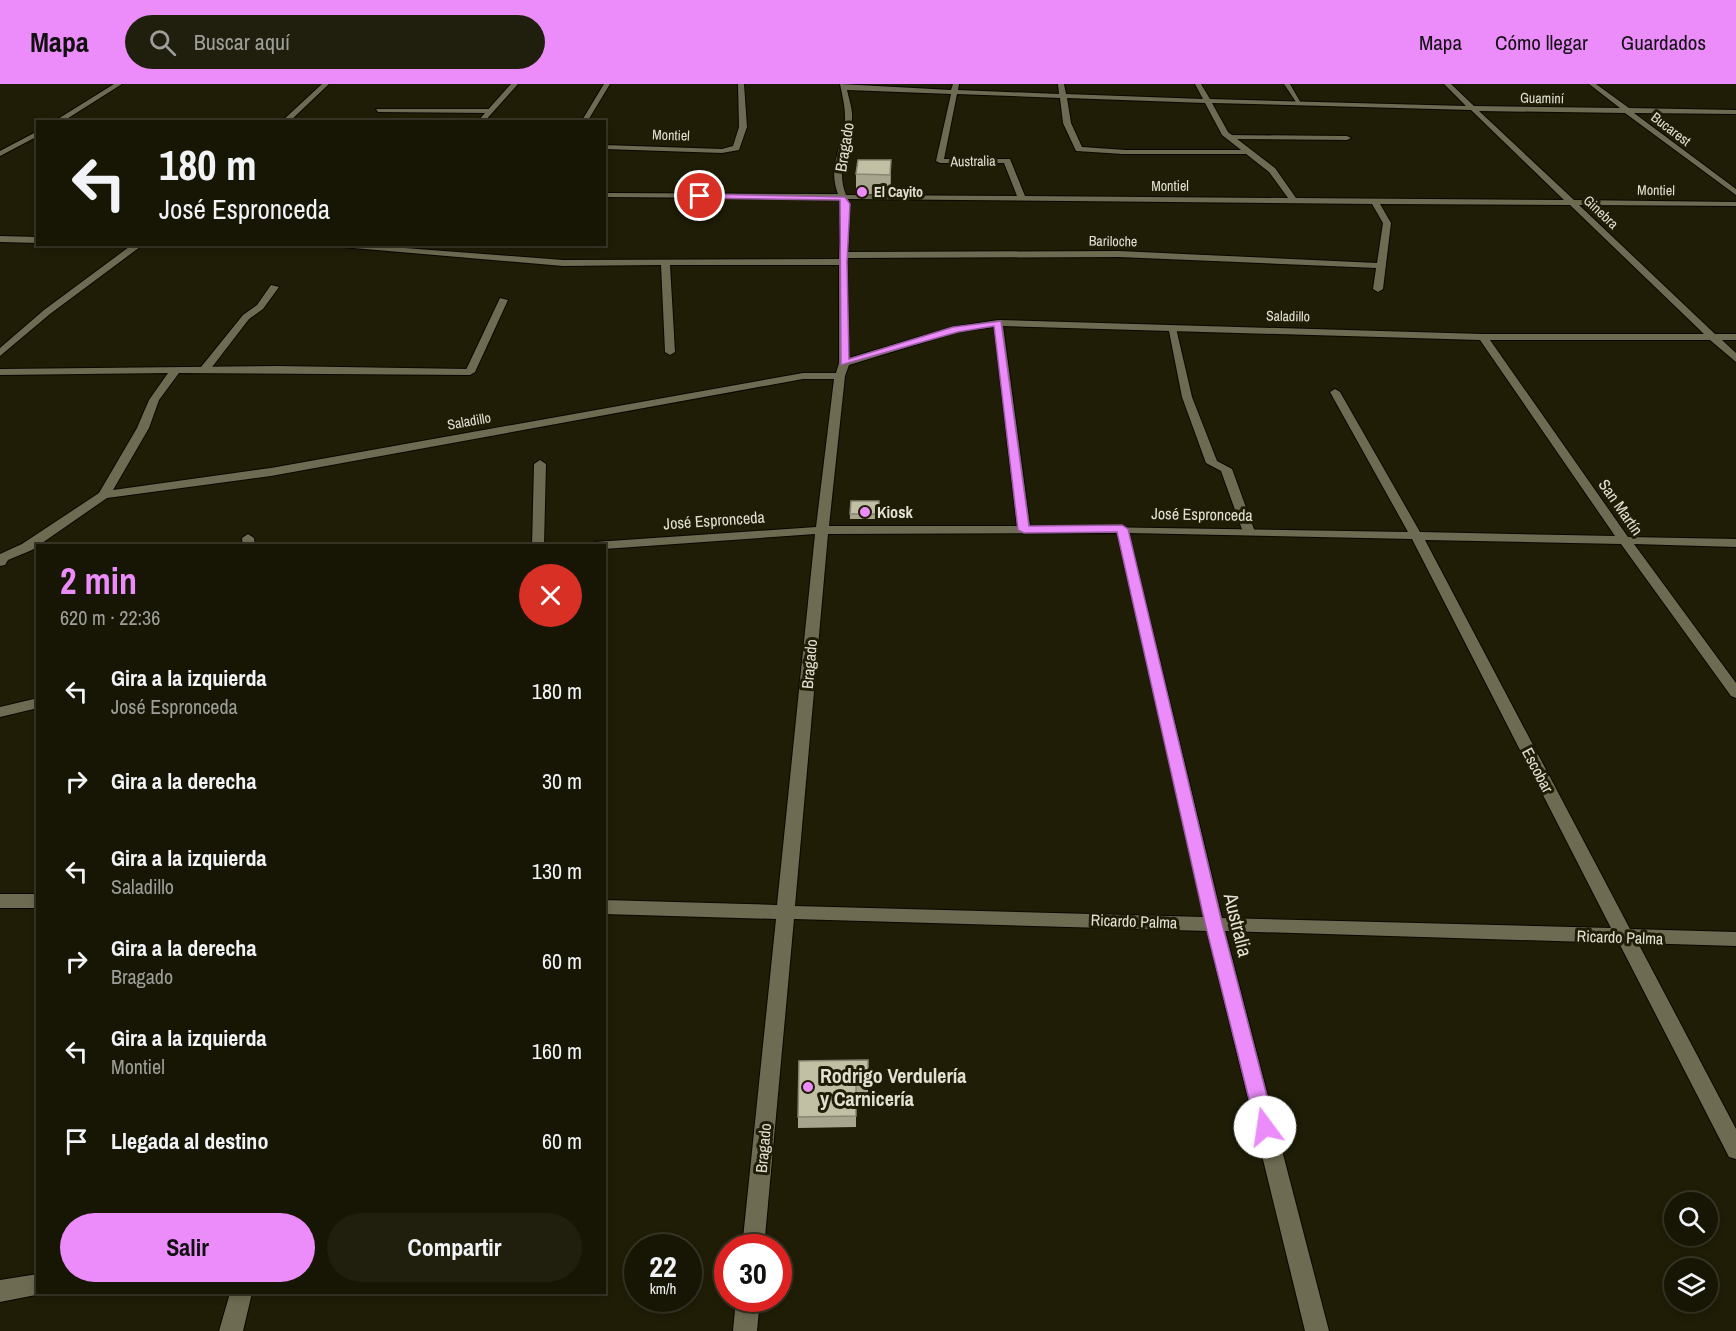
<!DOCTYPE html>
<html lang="es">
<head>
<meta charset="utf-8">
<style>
  :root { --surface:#171604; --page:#201f0e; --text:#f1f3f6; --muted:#9e9f9a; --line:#363526; --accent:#ec8cfa }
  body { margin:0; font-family:"Archivo Narrow",sans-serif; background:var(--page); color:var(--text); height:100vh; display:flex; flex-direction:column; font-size:22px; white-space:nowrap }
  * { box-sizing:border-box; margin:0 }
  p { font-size:20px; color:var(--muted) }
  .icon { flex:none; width:33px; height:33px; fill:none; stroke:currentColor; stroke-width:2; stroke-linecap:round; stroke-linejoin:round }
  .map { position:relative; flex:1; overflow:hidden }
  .panel { position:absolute; left:36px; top:460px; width:570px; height:750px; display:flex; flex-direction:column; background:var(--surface); border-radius:0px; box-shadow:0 3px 9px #0003,0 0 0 2px var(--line) }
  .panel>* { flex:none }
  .banner { position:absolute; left:36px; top:36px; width:570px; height:126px; border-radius:0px; box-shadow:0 3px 9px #0003,0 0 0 2px var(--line); background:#171604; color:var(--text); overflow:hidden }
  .fabs { position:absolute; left:1664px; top:1108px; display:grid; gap:12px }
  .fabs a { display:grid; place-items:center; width:54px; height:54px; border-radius:50%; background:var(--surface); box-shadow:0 3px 9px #0003,0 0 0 2px var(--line); font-size:30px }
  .speed { position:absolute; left:624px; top:1150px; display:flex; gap:12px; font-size:30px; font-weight:700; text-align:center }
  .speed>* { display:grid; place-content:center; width:78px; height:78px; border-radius:50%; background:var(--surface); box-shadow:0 3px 9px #0003,0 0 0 2px var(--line); line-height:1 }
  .speed small { font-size:15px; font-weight:400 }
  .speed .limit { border:9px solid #d22; background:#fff; color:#111 }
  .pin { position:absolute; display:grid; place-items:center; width:51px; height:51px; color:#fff; margin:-26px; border:3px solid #fff; border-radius:50%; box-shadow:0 2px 6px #0007 }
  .me { position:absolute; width:66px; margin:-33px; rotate:346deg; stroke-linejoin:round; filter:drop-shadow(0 0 4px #0008) }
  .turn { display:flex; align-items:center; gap:21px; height:126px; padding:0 24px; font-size:27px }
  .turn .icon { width:78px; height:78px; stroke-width:2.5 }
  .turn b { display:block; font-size:42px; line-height:51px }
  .round { display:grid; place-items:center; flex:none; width:63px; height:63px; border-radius:32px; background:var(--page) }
  .headline { display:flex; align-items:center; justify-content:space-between; height:102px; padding:0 24px }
  h1 { font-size:36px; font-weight:700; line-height:45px; color:var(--accent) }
  .cta { display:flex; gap:12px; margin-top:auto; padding:12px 24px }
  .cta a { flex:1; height:69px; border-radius:36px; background:var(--accent); color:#111; font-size:24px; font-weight:700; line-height:69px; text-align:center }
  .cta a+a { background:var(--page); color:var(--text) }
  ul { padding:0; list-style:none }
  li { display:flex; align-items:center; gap:18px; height:90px; padding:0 24px }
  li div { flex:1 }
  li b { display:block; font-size:22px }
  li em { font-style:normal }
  header { display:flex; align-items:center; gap:36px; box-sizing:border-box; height:84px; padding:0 30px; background:var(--accent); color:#111 }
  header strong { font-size:28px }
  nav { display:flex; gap:33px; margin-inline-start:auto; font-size:21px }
  .search { width:420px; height:54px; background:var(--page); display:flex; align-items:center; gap:15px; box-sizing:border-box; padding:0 21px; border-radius:33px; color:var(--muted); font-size:22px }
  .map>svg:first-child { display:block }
</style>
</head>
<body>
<header>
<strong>Mapa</strong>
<div class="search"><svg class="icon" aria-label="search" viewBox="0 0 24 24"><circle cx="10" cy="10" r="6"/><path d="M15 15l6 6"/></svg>Buscar aquí</div>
<nav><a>Mapa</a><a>Cómo llegar</a><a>Guardados</a></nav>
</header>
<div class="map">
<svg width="1736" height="1247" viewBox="0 0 1736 1247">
  <rect width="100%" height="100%" fill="#1f1d06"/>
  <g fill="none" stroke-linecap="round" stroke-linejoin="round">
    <defs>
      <path id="lane" d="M1284,0H1290L1302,21H1298Z
        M376,25H488L491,27L488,29L378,28Z
        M1227,51L1347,52L1351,54L1347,56L1230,55Z
        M1123,66H1248L1252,68L1248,70H1120Z
        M133,160H144L50,230L0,272V264L44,226Z
        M271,201L279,203L263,225L249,235L209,287H201V283L243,231L257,221Z
        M500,214L508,216L475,288L466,290L465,288Z
        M1168,242L1176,244L1192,313L1217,377L1232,385L1255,448L1253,451H1245L1243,448L1221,387L1206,379L1182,313Z
        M540,376L546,380L544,462H532L534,380Z
        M38,1190V1209H46L0,1218V1196Z"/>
      <path id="street" d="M114,0H122L62,38H53Z
        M322,0H329L289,38H281Z
        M511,0H518L484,38H477Z
        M604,0H610L587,38H581Z
        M738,0H744L747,43L739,66L722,69L604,65V61L722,65L733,62L739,43Z
        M840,0L951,6L953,0H959L958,6L1059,10L1058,0H1064L1066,10L1203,15L1195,0H1201L1210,15L1466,22L1444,0H1451L1474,22L1620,24L1589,0H1596L1629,24L1736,26V30L1634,29L1736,105V111L1625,29L1479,27L1574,116L1736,118V122L1579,121L1715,250H1736V256H1722L1736,269V278L1710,256H1490L1628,453L1736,455V463L1634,460L1736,599V614L1731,612L1621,460L1425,456L1630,845L1736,848V862L1638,859L1736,1045V1075L1729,1073L1619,859L1225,847L1329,1247H1305L1207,847L794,835L764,1164H742L776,835L604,830V816L777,821L815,450L604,465V462H589L595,458L816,443L834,295H803L271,392L107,414L32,466L8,476L5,481L0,482V470L22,460L99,409L137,344L149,316L168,289L0,291V285L277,282L470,285L475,288L470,291L179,289L159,316L149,344L113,406L271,384L803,289H836L839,279V181H670L675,268L670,271L665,268L661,181L563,182L307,160H352L563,176L839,175L842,120L840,115L604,113V109L838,110C826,80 846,58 845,32C845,22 842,10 840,0ZM847,6L951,10L936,77L940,79H1004L1017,112L846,111C835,84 850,61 852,35C853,26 849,15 847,6ZM957,10L1060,14L1063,39L1076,67L1123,70L1126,66L1082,63L1071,39L1067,14L1205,19L1222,51L1269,88L1288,114L1025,112L1010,75H944ZM1212,19L1471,26L1564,116L1296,114L1275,84L1228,48ZM848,115L1372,120L1383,139L1377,179L1119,167L848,168L850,120ZM1380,120L1570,121L1704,250H1483L998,236L953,243L849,274L847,174L1119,173L1376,184L1373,205L1378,208L1383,205L1391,139ZM1003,242L1480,256L1615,452L1420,448L1340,308L1335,305L1330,308L1408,448L1030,442ZM994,243L1017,442H829L845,292L849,281L957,248ZM1117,449L1204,833L795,822L828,450ZM1129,449L1412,455L1611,844L1222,834Z
        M38,47V52L0,72V67Z
        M0,152L38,153V159L0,158Z
        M248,450L254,454L255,462H243L242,454Z
        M38,614V624L0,633V623Z
        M0,810H38V824H0Z
        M230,1209H252L243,1247H219Z
        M736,1215H760L757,1247H733Z"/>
    </defs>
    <use href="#lane" stroke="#090700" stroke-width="2"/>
    <use href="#street" stroke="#090700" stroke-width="2"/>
    <use href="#lane" fill="#6d6b51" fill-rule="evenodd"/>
    <use href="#street" fill="#6d6b51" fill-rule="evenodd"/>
  </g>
  <path fill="#a7a58d" d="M891,76L890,111L856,110V90Z
    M879,417V435H850V430Z
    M868,976V1012H856V1043L798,1044V1033Z"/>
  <path fill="#888673" d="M891,76V96L890,111V91Z"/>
  <path fill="#c2c0a4" stroke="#888673" stroke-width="1.5" d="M858,76H891L890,91L856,90Z
    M851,417H879V430H850Z
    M868,976V1001H856V1032L798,1033L799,977Z"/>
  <path fill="#ec8cfa" stroke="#995ba2" stroke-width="1.5" d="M700,110L845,113L850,120L847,178L849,275L953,243L1001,237L1029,442L1122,441L1128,445L1222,839L1275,1043L1272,1049L1265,1051L1259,1049L1256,1043L1205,839L1117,448L1024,449L1018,446L994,242L958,248L841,281L840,116L697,114Z"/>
  <g fill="#ec8cfa" stroke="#1f1d06" stroke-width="2">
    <circle cx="862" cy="108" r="6"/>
    <circle cx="865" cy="428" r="6"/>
    <circle cx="808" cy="1003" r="6"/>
  </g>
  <g text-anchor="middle" stroke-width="6" stroke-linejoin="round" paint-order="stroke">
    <g font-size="14" fill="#e2e1d3" stroke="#1f1d06">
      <text transform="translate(1542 14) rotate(1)" y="5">Guaminí</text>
      <text transform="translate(1671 45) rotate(37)" y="5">Bucarest</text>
      <text transform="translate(671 51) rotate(2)" y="5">Montiel</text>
      <text transform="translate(973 77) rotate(-1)" y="5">Australia</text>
      <text x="1170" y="107">Montiel</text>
      <text transform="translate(1656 106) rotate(1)" y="5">Montiel</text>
      <text transform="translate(1601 128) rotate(43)" y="5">Ginebra</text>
      <text transform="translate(1113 157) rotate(1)" y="5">Bariloche</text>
      <text transform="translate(1288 232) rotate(1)" y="5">Saladillo</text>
      <text transform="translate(469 337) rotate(-10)" y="5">Saladillo</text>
    </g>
    <g font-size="14" font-weight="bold" fill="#e2e1d3" stroke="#1f1d06" text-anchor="start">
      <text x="874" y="113">El Cayito</text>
    </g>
    <g font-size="16" fill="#e2e1d3" stroke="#1f1d06">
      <text transform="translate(844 63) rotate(-81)" y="6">Bragado</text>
      <text transform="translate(1621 423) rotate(55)" y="6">San Martín</text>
      <text transform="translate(1202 430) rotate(1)" y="6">José Espronceda</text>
      <text transform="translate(714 436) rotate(-4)" y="6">José Espronceda</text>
      <text transform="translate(809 580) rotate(-85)" y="6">Bragado</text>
      <text transform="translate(1538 686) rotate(62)" y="6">Escobar</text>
      <text transform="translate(1134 837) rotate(2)" y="6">Ricardo Palma</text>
      <text transform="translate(1620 853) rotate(2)" y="6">Ricardo Palma</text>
      <text transform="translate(763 1064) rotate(-85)" y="6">Bragado</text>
    </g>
    <g font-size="16" font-weight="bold" fill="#e2e1d3" stroke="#1f1d06" text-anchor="start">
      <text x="877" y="434">Kiosk</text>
    </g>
    <g font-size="20" fill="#e2e1d3" stroke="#1f1d06">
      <text transform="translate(1238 841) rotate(76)" y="7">Australia</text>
    </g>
    <g font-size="20" font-weight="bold" fill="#e2e1d3" stroke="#1f1d06" text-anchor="start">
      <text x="820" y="999">Rodrigo Verdulería<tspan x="820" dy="23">y Carnicería</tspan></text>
    </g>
  </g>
</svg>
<div class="fabs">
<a><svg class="icon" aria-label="search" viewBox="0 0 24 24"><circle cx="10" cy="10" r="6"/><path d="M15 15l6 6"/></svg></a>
<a><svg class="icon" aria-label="layers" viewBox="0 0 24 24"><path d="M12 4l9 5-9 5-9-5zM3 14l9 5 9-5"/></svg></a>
</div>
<div class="speed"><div>22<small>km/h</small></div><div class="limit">30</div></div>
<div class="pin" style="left:700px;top:112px;background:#d93025"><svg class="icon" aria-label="arrive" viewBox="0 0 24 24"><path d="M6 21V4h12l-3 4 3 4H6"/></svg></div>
<svg class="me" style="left:1265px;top:1043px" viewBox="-20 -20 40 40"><circle r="19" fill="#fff"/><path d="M0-13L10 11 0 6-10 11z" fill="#ec8cfa"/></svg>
<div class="banner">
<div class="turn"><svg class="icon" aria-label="left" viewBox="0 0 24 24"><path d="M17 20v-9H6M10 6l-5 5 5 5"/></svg><div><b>180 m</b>José Espronceda</div></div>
</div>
<section class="panel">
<div class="headline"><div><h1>2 min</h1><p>620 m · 22:36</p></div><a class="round" style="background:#d93025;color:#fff"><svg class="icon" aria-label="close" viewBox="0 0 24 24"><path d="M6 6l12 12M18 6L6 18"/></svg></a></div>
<ul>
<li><svg class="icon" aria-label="left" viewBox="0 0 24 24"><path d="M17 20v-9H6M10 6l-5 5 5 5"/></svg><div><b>Gira a la izquierda</b><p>José Espronceda</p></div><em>180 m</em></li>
<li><svg class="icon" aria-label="right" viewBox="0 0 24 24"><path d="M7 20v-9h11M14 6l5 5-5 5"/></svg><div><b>Gira a la derecha</b></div><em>30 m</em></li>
<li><svg class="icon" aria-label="left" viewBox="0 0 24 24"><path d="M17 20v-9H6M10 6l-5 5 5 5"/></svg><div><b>Gira a la izquierda</b><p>Saladillo</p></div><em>130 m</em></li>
<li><svg class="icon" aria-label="right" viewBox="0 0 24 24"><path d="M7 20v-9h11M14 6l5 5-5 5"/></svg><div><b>Gira a la derecha</b><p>Bragado</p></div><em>60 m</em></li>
<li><svg class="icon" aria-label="left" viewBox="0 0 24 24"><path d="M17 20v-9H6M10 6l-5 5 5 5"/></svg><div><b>Gira a la izquierda</b><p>Montiel</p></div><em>160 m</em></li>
<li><svg class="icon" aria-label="arrive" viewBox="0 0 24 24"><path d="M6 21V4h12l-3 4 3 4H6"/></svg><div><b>Llegada al destino</b></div><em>60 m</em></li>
</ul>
<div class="cta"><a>Salir</a><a>Compartir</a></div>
</section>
</div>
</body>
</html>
